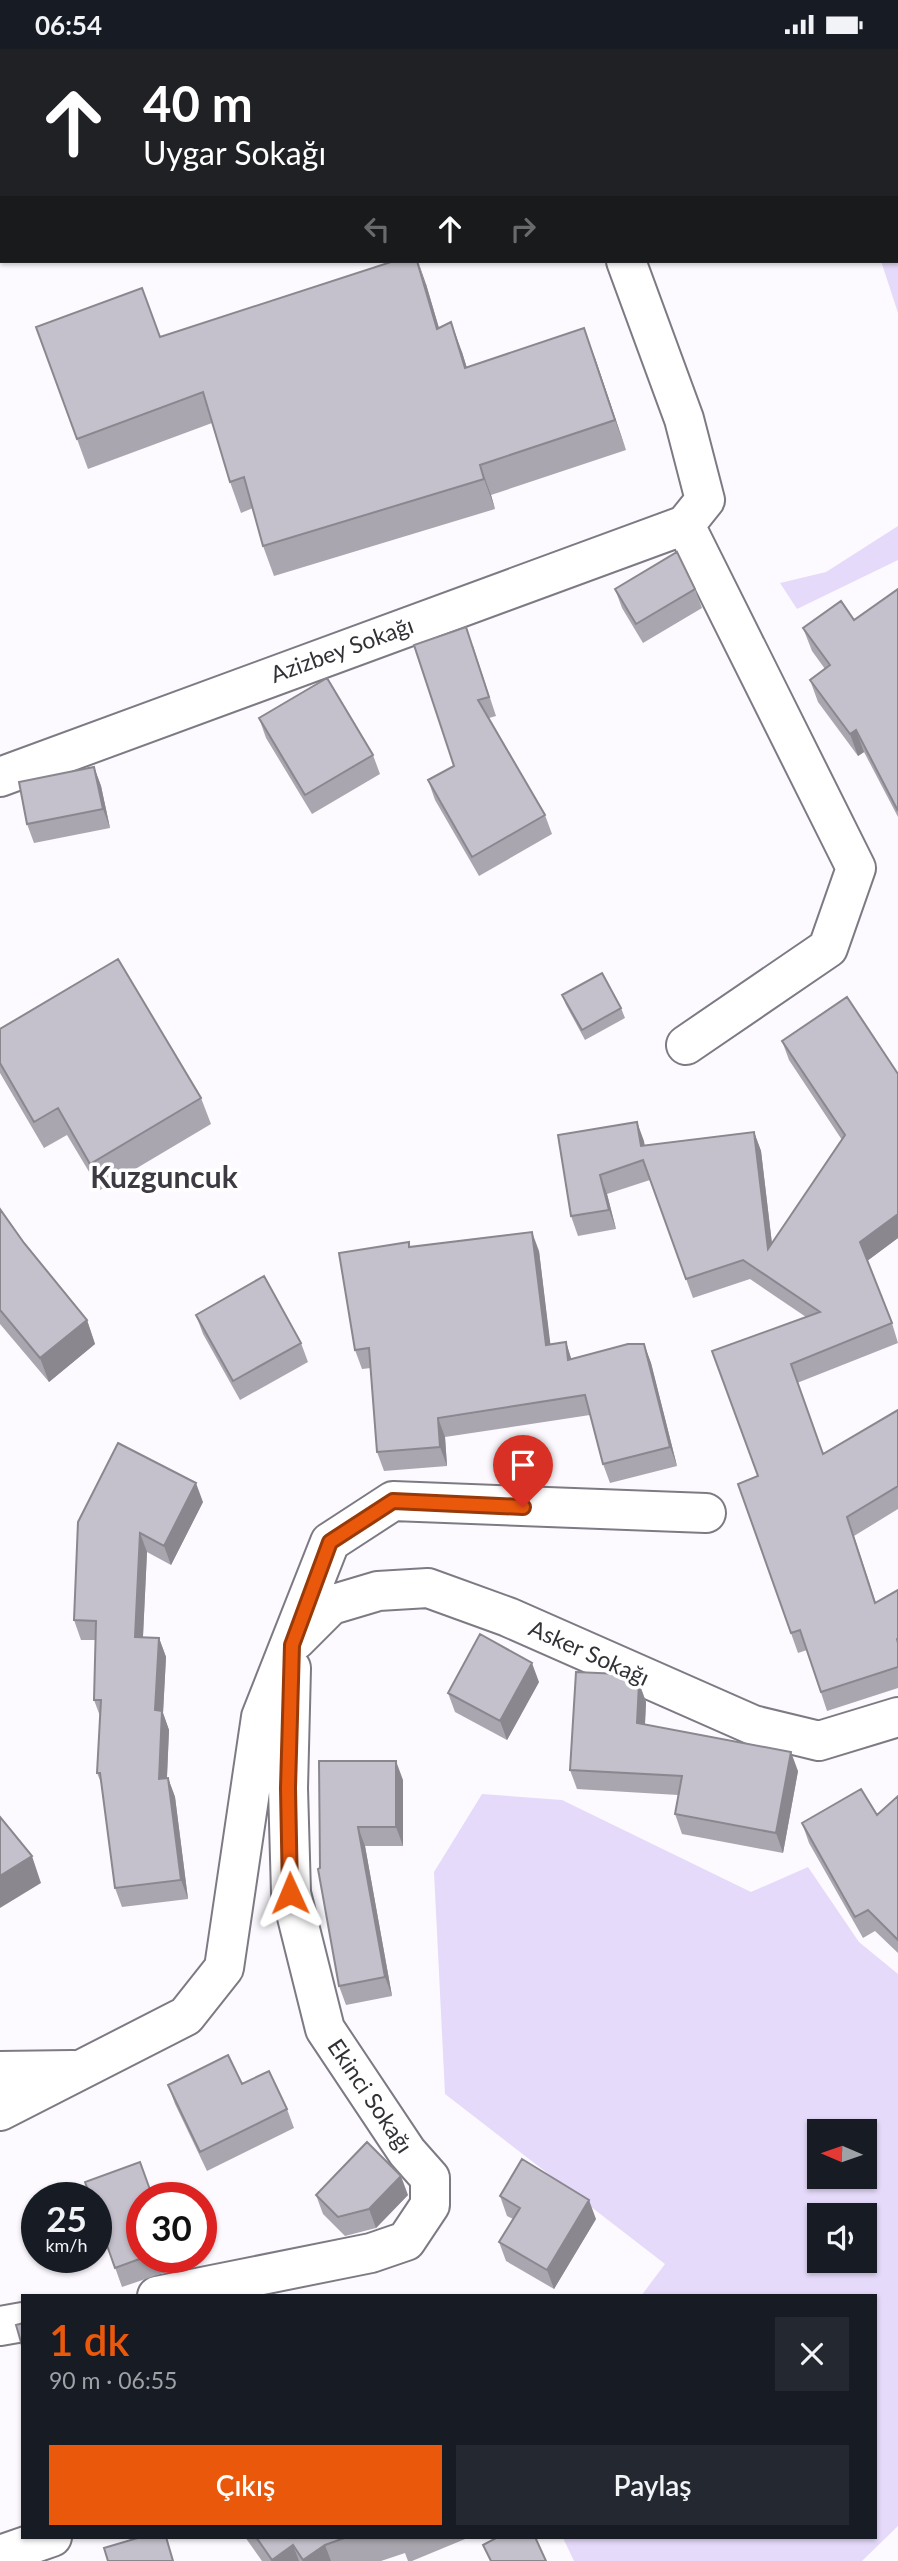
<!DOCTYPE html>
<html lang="tr">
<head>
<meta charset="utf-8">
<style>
  :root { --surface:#171b24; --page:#242831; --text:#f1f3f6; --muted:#9ea1a6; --accent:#ea580c }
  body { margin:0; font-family:Lato,sans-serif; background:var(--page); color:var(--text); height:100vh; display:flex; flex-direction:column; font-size:26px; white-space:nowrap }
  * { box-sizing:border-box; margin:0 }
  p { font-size:23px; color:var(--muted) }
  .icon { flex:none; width:38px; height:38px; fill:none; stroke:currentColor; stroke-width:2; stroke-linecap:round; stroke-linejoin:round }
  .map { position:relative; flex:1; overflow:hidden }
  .details { position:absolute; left:21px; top:2245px; width:856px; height:245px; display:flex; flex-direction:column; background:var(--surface); border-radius:0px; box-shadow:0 2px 5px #0004 }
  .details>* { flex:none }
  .hud { position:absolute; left:0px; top:0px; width:900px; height:214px; box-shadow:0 2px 5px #0004; background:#202124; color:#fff; overflow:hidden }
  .needle { width:46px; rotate:272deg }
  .tools { position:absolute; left:807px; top:2070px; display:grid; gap:14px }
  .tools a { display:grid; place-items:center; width:70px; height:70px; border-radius:0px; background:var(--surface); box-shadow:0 2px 5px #0004; font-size:35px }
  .speed { position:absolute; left:21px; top:2133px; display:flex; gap:14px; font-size:35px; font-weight:700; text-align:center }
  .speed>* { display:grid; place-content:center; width:91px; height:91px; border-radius:50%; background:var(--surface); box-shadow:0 2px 5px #0004; line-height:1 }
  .speed small { font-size:18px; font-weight:400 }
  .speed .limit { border:10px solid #d22; background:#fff; color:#111 }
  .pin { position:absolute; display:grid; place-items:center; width:60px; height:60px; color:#fff; margin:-72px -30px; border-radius:50% 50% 50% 0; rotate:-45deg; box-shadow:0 0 7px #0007 }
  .pin .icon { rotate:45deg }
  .me { position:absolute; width:77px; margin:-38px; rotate:359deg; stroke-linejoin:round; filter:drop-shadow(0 0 5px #0008) }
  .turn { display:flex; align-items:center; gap:24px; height:147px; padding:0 28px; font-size:32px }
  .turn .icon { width:91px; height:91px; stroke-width:2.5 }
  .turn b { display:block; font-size:49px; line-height:60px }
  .lanes { display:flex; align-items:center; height:66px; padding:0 28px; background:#0003; justify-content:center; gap:35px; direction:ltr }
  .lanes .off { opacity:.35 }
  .round { display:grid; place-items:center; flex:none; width:74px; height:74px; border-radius:0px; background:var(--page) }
  .overview { display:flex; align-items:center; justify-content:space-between; height:119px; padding:0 28px }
  h1 { font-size:42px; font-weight:600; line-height:52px; color:var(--accent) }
  .action { display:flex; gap:14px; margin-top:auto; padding:14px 28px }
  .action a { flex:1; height:80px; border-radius:0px; background:var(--accent); color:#fff; font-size:28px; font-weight:600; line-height:80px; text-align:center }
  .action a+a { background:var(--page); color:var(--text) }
  .status { display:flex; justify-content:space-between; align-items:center; height:49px; padding:0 35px; background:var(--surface); direction:ltr }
  .status svg { height:19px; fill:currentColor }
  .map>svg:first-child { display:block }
</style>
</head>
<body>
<div class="status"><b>06:54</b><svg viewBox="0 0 49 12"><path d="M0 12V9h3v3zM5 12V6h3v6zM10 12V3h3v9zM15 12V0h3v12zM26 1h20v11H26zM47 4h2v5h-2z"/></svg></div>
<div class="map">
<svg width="898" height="2512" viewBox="0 0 898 2512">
  <rect width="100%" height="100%" fill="#fcfaff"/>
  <path fill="#e5dafa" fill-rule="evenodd" d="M898,154V264L881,212H898Z
    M898,477V511L797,560L780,534L826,523Z
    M482,1745L562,1751L751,1843L808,1818L859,1893L898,1925V2477L862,2512H574L563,2489L875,2488V2247H641L665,2215L445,2045L434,1823ZM819,2082H864V2128H819ZM819,2166H864V2212H819Z"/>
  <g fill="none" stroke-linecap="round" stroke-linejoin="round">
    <defs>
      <path id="minor" d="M564,0L565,2
        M685,476L856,819L828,899L686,996
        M0,728L685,476L705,451L684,370L626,212
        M296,1591L331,1556L378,1542L428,1539L508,1568L753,1676L819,1692L898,1668
        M0,2022L73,2021
        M0,2062L186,1967L224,1919L261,1668L330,1493L393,1452L706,1464
        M157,2247L371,2204L406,2192L430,2156V2129L407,2103L325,1980L291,1844L288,1739L291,1619
        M0,2277L23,2273
        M0,2506L52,2488"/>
    </defs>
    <use href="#minor" stroke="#7e7a84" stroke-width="42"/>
    <use href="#minor" stroke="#fff" stroke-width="38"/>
  </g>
  <path fill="#a9a6af" d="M0,0H147V2H2V11H0Z
    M426,235L439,279L462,303L467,319L595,309L626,401L491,446L495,460L274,527L263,497L253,459L241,464L230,433L212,374L88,420L36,278L160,288Z
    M615,540H695L702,559L643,594L622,559Z
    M898,540V768L864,703L858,707L818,653L810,631L825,620L812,602L803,579L854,571Z
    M473,597L496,667L489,669L545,766L552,785L479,827L435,751L428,731L454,717Z
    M259,669L373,706L380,725L312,765L266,689Z
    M94,718L101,737L110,779L34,794L27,775Z
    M562,946L621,959L625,969L585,991L566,956Z
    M0,980L201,1049L211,1075L100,1141L67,1086L44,1099L0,1024Z
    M782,992L898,1025V1189L867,1212L892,1274L898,1294L797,1334L823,1405L898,1361V1460L854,1487L876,1554L898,1541V1639L827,1662L807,1601L798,1604L738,1435L758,1427L712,1302L806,1268L750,1230L693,1249L650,1131L607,1145L616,1180L578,1187L571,1167L637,1073L644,1097L754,1083L761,1102L772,1195L842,1091L789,1011Z
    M0,1160L24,1194L87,1271L95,1295L49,1333L0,1275Z
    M411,1198L539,1202L550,1296L566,1293L571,1310L644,1295L651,1314L677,1417L610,1434L603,1415L590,1366L445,1388L447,1417L384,1422L377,1403L371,1319L362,1320L355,1301Z
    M196,1266L301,1294L308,1313L240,1351L203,1285Z
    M203,1453L171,1516L147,1503L143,1588L159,1589L166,1608L163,1664L169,1681L167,1729H168L175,1748L188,1850L122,1858L115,1839L102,1736L97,1724L100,1667L94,1651L96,1591H81L74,1571L78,1473Z
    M539,1633L507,1691L455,1663L448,1644Z
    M639,1634L646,1653L645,1676L798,1722L783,1804L682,1785L675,1765L678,1746L577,1740L570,1721Z
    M403,1731V1797H365L392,1947L346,1956L339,1937L320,1819Z
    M898,1747V1904L875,1882L863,1889L809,1794L802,1774L877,1766Z
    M242,2035L287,2060L294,2079L207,2122L175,2055L168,2036Z
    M316,2146H408L376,2179L345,2187L323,2165Z
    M500,2147L596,2170L554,2240L506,2212L499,2193L513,2170L507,2167Z
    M96,2165L142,2208H174L178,2219L122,2238Z
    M245,2488H470L412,2512H408L405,2504L381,2512H262Z"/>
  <path fill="#8a878f" d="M418,212L426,235L448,310L437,280Z
    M451,273L462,303L476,349L465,319Z
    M584,279L595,309L626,401L615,371Z
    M480,416L491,446L495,460L484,430Z
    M856,681L864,703L858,707L850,685Z
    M94,718L101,737L110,779L103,760Z
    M637,1073L644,1092L648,1116L641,1097Z
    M754,1083L761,1102L775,1220L768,1200Z
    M600,1126L607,1145L616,1180L609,1161Z
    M898,1165V1189L867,1212L860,1193Z
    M532,1183L539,1202L553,1316L546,1296Z
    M87,1271L95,1295L49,1333L40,1309Z
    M566,1293L572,1312L568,1311Z
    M644,1295L651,1314L677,1417L670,1398Z
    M438,1369L445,1388L447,1417L440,1398Z
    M196,1434L203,1453L171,1516L164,1497Z
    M140,1484L147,1503L142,1607L135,1588Z
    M159,1589L166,1608L163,1664L169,1681L166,1749L159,1730L155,1661Z
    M532,1614L539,1633L507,1691L500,1672Z
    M639,1634L646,1653L644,1693L637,1674Z
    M791,1703L798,1722L783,1804L776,1784Z
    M396,1712L403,1731V1797L396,1778Z
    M168,1729L175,1748L188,1850L181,1831Z
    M358,1778L365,1797L392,1947L385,1928Z
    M32,1807L41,1834L0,1859V1827Z
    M401,2127L408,2146L376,2179L369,2160Z
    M589,2151L596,2170L554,2240L547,2221Z
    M293,2496L299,2512H273L272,2511Z
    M325,2496L331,2512H303V2511Z"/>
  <path fill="#c5c1cc" stroke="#8a878f" stroke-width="2" d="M441,0H552V2H441Z
    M714,0H797L799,2H711Z
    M394,212H417L437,280L451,273L465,319L584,279L615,371L480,416L484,430L263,497L244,428L230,433L203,343L77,390L36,278L142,239L160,288Z
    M677,503L695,540L636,575L615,540Z
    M898,540V762L856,681L850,685L810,631L830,616L803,579L841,552L854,571Z
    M466,578L489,648L478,651L545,766L472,808L428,731L454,717L414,596Z
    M327,629L373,706L305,746L259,669Z
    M94,718L103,760L27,775L19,733Z
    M118,910L201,1049L90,1115L58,1059L34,1073L0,1014V980Z
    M602,924L621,959L582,981L562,946Z
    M847,948L898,1025V1165L860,1193L892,1274L791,1315L823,1405L898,1361V1437L847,1468L875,1554L898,1541V1589L897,1590L898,1594V1618L821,1643L800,1581L791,1584L738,1435L758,1427L712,1302L820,1263L743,1211L686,1230L643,1111L600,1126L609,1161L571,1167L558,1086L637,1073L641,1097L754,1083L768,1200L845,1086L782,992Z
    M0,1160L24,1194L87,1271L40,1309L0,1261Z
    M532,1183L546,1296L566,1293L568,1311L628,1295H644L670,1398L603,1415L585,1346L438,1369L440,1398L377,1403L369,1299L355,1301L339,1204L409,1193V1198Z
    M264,1227L301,1294L233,1332L196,1266Z
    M118,1394L196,1434L164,1497L140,1484L135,1588L159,1589L155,1661L162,1662L159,1730L168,1729L181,1831L115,1839L100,1724H97L101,1651H94L96,1572L74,1571L78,1473Z
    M480,1585L532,1614L500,1672L448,1644Z
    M576,1623L620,1625L639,1634L637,1674L791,1703L776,1784L675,1765L682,1727L570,1721Z
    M319,1712H396V1778H358L385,1928L339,1937L318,1820L320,1819Z
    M861,1740L877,1766L898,1747V1891L868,1861L855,1868L802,1774Z
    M0,1768L32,1807L0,1827Z
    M228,2006L242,2035L269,2022L287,2060L200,2103L168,2036Z
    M367,2093L401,2127L369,2160L338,2168L316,2146Z
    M522,2110L589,2151L547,2221L499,2193L520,2159L500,2147Z
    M140,2113L153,2149H142V2208H145L115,2219L96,2165V2149H91L85,2133Z
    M23,2274V2300L16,2276Z
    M141,2488H166L173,2512H108L104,2499Z
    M256,2488H347L325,2496L303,2511L293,2496L272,2511Z
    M498,2488H535L546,2512H491L483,2496Z"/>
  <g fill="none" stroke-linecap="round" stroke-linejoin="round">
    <defs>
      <path id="route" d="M290,1844L288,1739L292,1596L330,1493L393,1452L523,1458"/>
    </defs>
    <use href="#route" stroke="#983908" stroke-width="18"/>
    <use href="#route" stroke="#ea580c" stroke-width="12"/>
  </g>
  <g text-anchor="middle" stroke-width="7" stroke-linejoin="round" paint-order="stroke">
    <g font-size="23" fill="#333136" stroke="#fff">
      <text transform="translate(342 601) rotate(-20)" y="8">Azizbey Sokağı</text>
      <text transform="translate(589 1604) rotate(24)" y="8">Asker Sokağı</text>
      <text transform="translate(370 2047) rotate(56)" y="8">Ekinci Sokağı</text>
    </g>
    <g font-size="30" font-weight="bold" fill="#3d3a42" stroke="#fff">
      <text x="164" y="1139">Kuzguncuk</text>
    </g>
  </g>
</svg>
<div class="tools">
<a><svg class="needle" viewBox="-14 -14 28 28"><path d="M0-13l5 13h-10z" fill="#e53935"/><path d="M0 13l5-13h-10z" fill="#9ea1a6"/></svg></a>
<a><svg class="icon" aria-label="sound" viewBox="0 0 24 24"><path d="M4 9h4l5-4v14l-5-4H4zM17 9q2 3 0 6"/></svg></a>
</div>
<div class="speed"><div>25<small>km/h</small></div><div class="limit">30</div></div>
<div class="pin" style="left:523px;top:1458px;background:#d93025"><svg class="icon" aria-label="arrive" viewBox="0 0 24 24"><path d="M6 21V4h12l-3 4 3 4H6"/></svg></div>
<svg class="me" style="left:290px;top:1844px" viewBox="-20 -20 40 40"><path d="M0-17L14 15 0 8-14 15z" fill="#ea580c" stroke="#fff" stroke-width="4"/></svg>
<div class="hud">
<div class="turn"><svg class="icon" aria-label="ahead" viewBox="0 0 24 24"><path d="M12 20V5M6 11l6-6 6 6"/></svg><div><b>40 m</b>Uygar Sokağı</div></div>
<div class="lanes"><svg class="icon off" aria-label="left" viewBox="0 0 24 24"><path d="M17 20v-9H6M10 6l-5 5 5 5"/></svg><svg class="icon" aria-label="ahead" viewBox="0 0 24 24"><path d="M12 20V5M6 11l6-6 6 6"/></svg><svg class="icon off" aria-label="right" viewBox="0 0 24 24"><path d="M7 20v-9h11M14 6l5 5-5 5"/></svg></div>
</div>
<section class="details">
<div class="overview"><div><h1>1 dk</h1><p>90 m · 06:55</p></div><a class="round"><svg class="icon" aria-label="close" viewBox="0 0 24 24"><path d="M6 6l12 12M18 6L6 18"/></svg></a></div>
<div class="action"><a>Çıkış</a><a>Paylaş</a></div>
</section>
</div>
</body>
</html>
